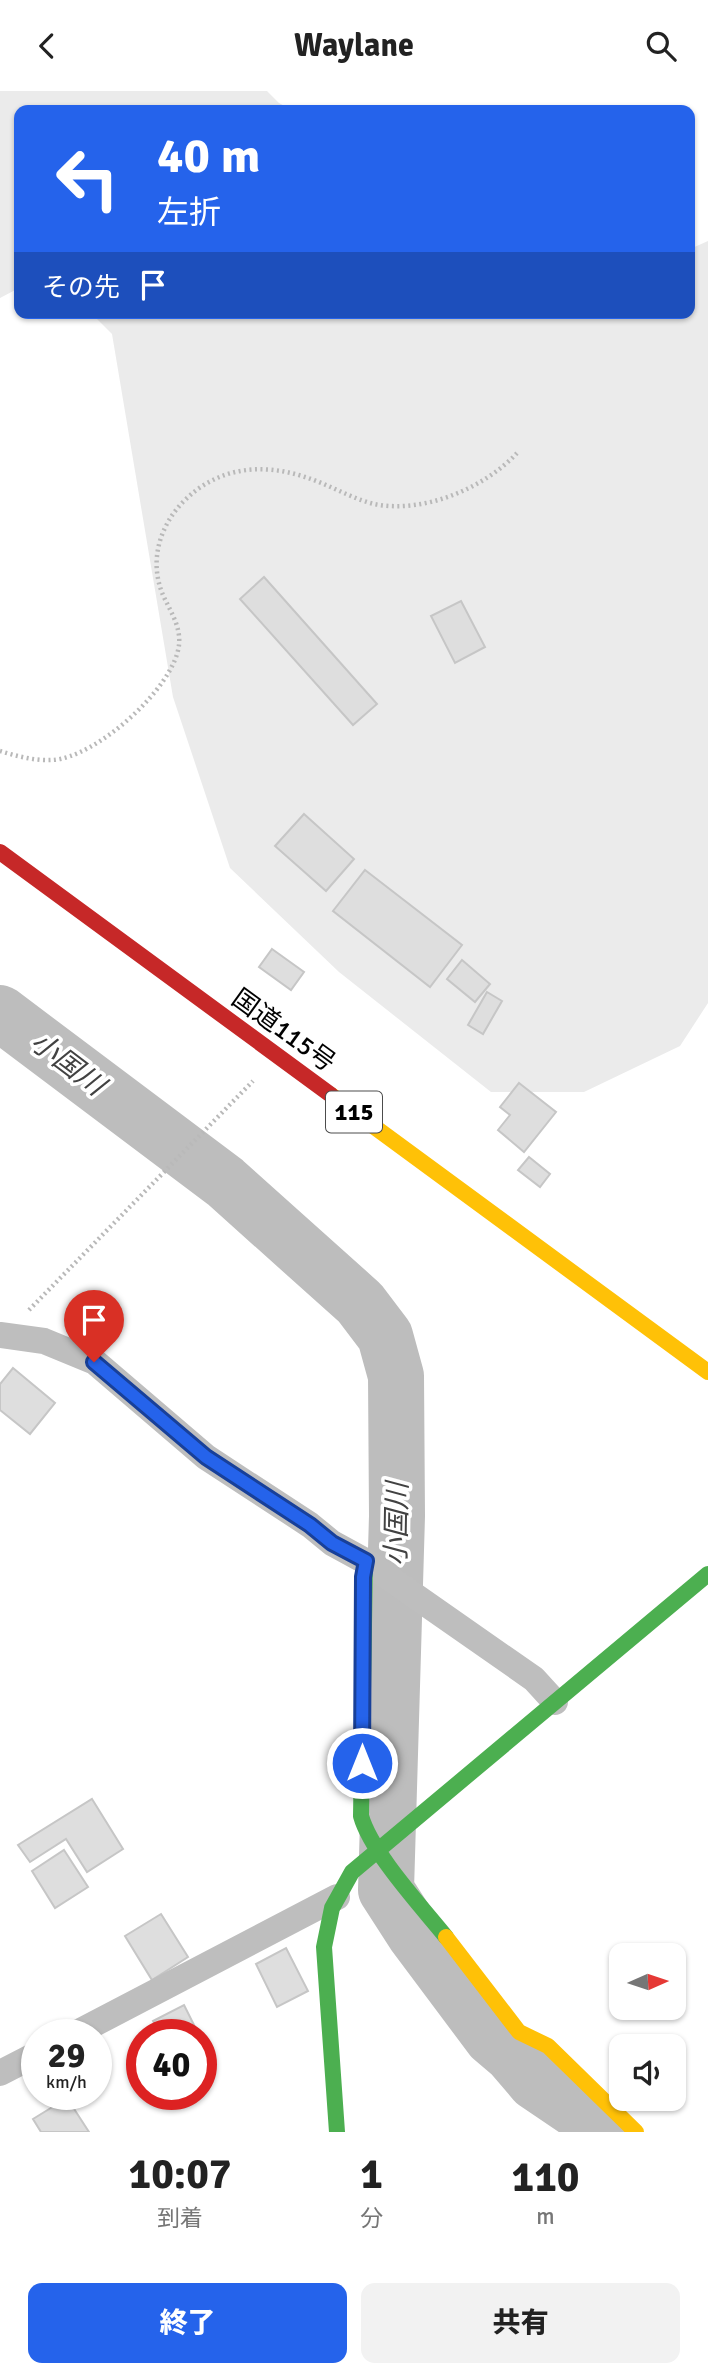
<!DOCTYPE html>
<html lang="ja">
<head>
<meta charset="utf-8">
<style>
  :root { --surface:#fff; --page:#f2f2f2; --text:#222; --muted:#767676; --accent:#2563eb }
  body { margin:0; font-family:Signika,"Noto Sans JP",sans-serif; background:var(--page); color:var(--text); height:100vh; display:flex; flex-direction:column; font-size:26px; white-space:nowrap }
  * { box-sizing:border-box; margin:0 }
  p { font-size:23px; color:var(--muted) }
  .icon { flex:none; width:38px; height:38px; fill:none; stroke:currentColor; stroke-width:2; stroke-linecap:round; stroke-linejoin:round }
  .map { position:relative; height:2041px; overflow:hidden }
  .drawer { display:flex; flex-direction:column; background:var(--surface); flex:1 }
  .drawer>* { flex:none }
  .guide { position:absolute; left:14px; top:14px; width:681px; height:214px; border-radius:14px; box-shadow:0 2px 5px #0004; background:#2563eb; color:#fff; overflow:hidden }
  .needle { width:46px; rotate:87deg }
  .fabs { position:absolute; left:609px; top:1852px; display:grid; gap:14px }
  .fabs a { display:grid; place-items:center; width:77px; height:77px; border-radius:14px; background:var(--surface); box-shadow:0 2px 5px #0004; font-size:35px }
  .speed { position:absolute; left:21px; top:1928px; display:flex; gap:14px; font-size:35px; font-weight:700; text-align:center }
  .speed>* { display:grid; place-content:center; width:91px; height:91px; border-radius:50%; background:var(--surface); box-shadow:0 2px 5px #0004; line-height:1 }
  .speed small { font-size:18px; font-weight:400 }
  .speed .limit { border:10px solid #d22; background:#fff; color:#111 }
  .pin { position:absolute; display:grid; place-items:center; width:60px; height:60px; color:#fff; margin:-72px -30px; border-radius:50% 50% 50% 0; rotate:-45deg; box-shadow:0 0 7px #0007 }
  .pin .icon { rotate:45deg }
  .me { position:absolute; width:77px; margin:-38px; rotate:0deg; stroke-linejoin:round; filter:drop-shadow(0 0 5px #0008) }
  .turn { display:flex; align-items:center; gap:24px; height:147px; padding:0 28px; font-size:32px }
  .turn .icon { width:91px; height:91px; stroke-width:2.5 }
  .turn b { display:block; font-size:49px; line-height:60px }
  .then { display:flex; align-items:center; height:66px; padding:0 28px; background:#0003; gap:14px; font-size:26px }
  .eta { display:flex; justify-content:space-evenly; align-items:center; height:119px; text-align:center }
  .eta b { font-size:42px; font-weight:800; line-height:49px }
  .button { display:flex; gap:14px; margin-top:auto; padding:14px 28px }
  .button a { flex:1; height:80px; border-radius:14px; background:var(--accent); color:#fff; font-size:28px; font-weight:800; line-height:80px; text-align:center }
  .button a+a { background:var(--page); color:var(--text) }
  header { display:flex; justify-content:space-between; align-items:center; height:91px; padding:0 28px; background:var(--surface); font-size:32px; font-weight:800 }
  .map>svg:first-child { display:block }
</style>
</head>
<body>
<header><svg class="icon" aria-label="back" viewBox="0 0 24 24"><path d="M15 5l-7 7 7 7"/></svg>Waylane<svg class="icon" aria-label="search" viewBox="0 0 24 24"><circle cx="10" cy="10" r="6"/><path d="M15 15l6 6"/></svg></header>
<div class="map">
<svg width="708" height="2041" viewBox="0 0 708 2041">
  <rect width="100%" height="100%" fill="#fff"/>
  <path fill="#ebebeb" d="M0,0H267L279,12L292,19H19V197L0,207Z
    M708,150V912L680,955L584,1001H491L339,881L230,777L173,606L112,243L91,222H690V158Z"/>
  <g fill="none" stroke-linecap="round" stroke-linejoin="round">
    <path stroke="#bdbdbd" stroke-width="56" d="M0,922L225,1091L360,1212L385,1245L396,1285L397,1425L386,1799L415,1844L492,1947L512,1964L535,1991L591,2029L603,2041"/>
  </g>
  <path fill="#dedede" stroke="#c6c6c6" stroke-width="2" d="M264,486L377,613L353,634L240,508Z
    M461,510L485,556L455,572L431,525Z
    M304,723L354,768L326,800L275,755Z
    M365,779L462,854L430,896L333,820Z
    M272,858L304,881L291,899L259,876Z
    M462,869L490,893L475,911L447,888Z
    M487,901L502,910L483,943L468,934Z
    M519,992L556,1021L524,1061L498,1039L510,1024L500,1016Z
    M529,1066L550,1083L540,1096L518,1079Z
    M13,1277L55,1312L30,1343L0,1319V1293Z
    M92,1708L123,1758L87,1781L66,1748L30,1771L18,1754Z
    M64,1759L88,1796L55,1817L32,1780Z
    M161,1823L188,1866L152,1889L125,1845Z
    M286,1857L308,1900L277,1916L256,1873Z
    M184,1914L199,1944H161L153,1930Z
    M67,2007L89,2041H41L33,2028Z"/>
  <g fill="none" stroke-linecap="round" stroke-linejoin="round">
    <path stroke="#b9b9b9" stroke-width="4.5" stroke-dasharray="2 3.5" stroke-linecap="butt" d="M0,660C16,665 35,670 52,669C96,667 174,597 179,554C181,535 170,520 163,504C149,471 159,436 183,411C216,377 260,371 305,386C328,393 350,407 374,413C424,423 485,397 518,361
      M29,1219L253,990"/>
    <path stroke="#bebebe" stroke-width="26" d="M0,1244L44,1250L95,1271L206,1366L310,1434L332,1452L365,1470L534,1588L555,1611
      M73,1944L337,1806
      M0,1982L37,1963"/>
    <path stroke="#4caf50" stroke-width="16" d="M365,1470L361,1725C371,1761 421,1815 446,1846
      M337,2041L324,1856L332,1817L352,1781L708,1483"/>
    <path stroke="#ffc107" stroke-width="16" d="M331,1004L708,1281
      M446,1846L519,1941L548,1955L636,2041"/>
    <path stroke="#c62828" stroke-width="16" d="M0,761L331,1004"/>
  </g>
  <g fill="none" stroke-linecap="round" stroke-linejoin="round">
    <defs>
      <path id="route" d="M94,1271L206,1366L310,1434L332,1452L366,1470L363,1486L362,1672"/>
    </defs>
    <use href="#route" stroke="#184099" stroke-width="18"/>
    <use href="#route" stroke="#2563eb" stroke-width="12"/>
  </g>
  <g text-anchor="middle" stroke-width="7" stroke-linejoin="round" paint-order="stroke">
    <rect fill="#fff" stroke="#4c4c4c" stroke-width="2" x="326" y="1000.5" width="56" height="41" rx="5"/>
    <g font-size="24" font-weight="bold" fill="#000">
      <text x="354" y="1029">115</text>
    </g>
    <g font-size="26" fill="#000" stroke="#fff">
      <text transform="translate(284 939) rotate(36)" y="9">国道115号</text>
    </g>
    <g font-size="28" font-style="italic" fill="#424242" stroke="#fff">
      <text transform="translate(68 972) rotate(37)" y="10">小国川</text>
      <text transform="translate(396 1433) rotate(-89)" y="10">小国川</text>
    </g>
  </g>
</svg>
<div class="fabs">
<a><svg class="needle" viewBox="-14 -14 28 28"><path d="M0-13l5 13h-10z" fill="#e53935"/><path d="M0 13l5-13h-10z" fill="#767676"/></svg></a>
<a><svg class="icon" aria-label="sound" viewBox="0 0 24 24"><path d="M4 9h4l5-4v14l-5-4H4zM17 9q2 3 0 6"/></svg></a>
</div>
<div class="speed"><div>29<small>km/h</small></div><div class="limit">40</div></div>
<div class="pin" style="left:94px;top:1271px;background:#d93025"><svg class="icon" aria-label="arrive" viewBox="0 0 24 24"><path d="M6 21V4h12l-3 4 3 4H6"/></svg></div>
<svg class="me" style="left:362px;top:1672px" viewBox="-20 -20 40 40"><circle r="17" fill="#2563eb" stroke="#fff" stroke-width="3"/><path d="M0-11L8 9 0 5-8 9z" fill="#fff"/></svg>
<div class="guide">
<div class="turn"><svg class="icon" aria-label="left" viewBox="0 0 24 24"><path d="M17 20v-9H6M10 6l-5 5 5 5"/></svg><div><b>40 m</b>左折</div></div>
<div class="then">その先<svg class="icon" aria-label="arrive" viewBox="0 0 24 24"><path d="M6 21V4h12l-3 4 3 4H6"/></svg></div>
</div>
</div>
<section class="drawer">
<div class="eta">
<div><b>10:07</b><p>到着</p></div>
<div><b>1</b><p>分</p></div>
<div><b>110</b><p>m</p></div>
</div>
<div class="button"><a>終了</a><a>共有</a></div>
</section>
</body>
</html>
